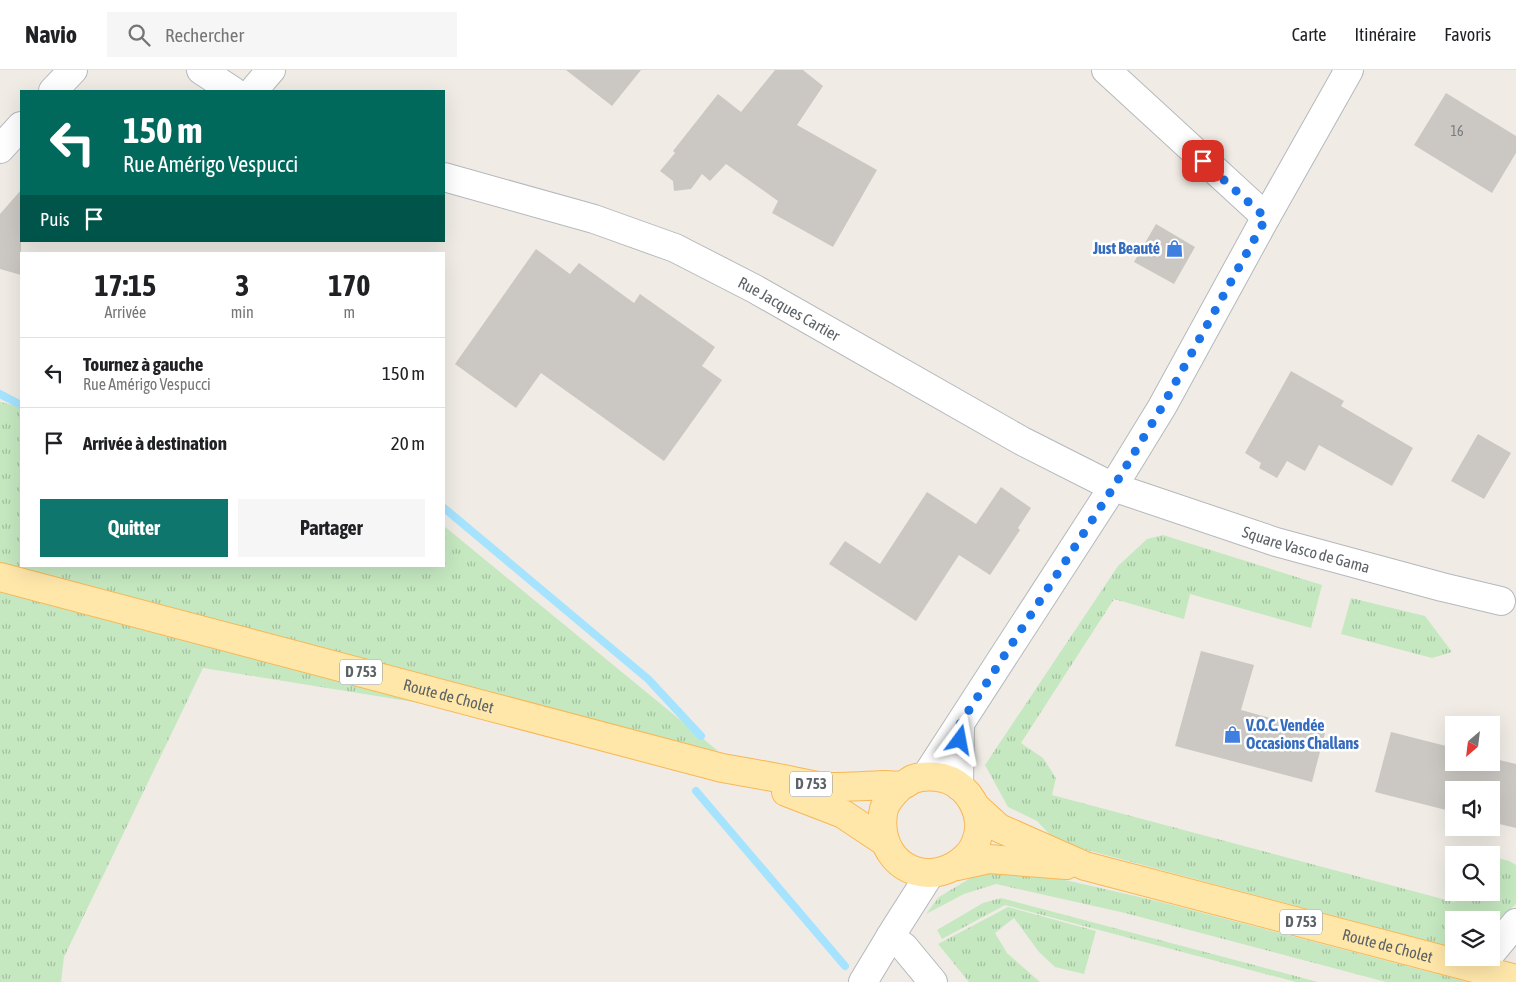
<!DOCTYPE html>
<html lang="fr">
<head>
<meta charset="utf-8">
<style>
  :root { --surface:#fff; --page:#f6f6f6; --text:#202124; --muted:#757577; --line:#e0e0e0; --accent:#0f766e }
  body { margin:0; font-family:"Asap Condensed",sans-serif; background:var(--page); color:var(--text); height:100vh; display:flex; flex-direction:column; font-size:19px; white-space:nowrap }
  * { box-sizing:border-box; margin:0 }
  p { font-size:16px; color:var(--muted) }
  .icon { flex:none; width:28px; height:28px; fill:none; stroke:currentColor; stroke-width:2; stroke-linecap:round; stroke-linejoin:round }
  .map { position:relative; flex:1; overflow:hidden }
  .side { position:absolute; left:20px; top:182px; width:425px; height:315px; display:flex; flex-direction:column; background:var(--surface); border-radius:0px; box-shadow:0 5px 20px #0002 }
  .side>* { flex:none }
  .banner { position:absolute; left:20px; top:20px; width:425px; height:152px; border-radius:0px; box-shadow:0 5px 20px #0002; background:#00695c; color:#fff; overflow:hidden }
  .needle { width:32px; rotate:208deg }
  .tools { position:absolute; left:1445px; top:646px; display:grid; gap:10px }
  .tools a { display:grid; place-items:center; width:55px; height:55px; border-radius:0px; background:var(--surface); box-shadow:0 5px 20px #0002; font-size:25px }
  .pin { position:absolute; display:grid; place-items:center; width:42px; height:42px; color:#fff; margin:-21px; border-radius:10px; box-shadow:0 2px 8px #0006 }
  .me { position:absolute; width:55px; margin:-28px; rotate:13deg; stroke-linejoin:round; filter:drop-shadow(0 0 4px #0008) }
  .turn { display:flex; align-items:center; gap:18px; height:105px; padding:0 20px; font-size:22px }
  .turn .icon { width:65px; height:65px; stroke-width:2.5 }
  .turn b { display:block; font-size:35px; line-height:42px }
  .then { display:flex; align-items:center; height:48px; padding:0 20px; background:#0003; gap:10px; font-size:19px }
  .eta { display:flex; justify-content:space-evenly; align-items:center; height:85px; text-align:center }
  .eta b { font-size:30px; font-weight:700; line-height:35px }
  .button { display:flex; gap:10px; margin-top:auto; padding:10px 20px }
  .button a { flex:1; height:58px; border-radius:0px; background:var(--accent); color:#fff; font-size:20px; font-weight:700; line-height:58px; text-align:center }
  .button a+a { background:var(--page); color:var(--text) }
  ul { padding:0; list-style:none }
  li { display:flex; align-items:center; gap:15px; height:70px; padding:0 20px; border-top:1px solid var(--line) }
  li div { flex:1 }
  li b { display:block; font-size:19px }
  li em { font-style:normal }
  header { display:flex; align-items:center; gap:30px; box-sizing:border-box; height:70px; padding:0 25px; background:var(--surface); border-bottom:1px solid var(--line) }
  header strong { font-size:24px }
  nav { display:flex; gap:28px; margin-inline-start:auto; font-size:18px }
  .search { width:350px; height:45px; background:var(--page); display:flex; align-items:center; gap:12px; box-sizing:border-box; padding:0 18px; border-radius:0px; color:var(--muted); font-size:19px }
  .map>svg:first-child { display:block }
</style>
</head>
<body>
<header>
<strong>Navio</strong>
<div class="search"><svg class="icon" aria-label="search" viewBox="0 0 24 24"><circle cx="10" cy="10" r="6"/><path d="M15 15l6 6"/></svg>Rechercher</div>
<nav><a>Carte</a><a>Itinéraire</a><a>Favoris</a></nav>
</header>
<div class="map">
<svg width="1516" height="912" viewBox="0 0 1516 912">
  <defs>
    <pattern id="grass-tufts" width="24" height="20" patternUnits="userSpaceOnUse" patternTransform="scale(1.25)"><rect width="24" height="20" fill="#c5e8c0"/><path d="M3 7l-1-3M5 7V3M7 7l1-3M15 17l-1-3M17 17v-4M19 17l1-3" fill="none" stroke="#a3bfa0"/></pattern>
  </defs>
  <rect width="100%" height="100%" fill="#f0ece5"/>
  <path fill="url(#grass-tufts)" d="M0,332L21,337V496H444V456L718,681L203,598L64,887L61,912H0Z
    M1163,465L1322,515L1311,558L1190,524L1184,549L1114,529L1021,673L1043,688L1056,708L1052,725L1454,832L1466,823L1491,822V786L1509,791L1516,795V834L1491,858V850H1454V878L1057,772L1037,751L1008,737L985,695L1118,496L1147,469Z
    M1351,528L1425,546L1452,582L1432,588L1341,564Z
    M979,803H1035L1161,832L1468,912H1386L1125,843L996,814L964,824L926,844L939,827Z
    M1001,828L1318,912H1296L1005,835L942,869L937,860L983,833Z
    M1008,837L1096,861L1084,904L1055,897L1039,882L1014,848L995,863L1007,883L1040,912H969L938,874Z"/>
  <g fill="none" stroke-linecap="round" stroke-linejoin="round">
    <path stroke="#a5e3ff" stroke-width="8" d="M0,324L21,335
      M444,438L648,609L701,666
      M696,721L845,896"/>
  </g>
  <path fill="#cbc7c2" d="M566,0H641L612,36Z
    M775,0H803L823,16L797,55L877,100L833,177L772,143L778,131L726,94L710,111L702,104L691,119L674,121L673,111L660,101L675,83L673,81L718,24L741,42Z
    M1446,23L1516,66V83L1492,123L1414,75Z
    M21,120V205L0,199V144Z
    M1156,154L1195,177L1174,214L1134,192Z
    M536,179L570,204L579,193L634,233L640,224L715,277L702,296L722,310L664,391L541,303L516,338L455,294Z
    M1291,301L1344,331L1341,336L1413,378L1392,416L1319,375L1305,401L1287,391L1277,408L1259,398L1261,393L1245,383Z
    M1478,364L1511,383L1484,429L1451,411Z
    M1001,417L1031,438L1018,458L1020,460L990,505L959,485L916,551L829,494L845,471L880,494L927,422L976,454Z
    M1201,581L1254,595L1241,640L1325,663L1312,712L1175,676Z
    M1391,662L1454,678V692H1491V688L1516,694V758L1491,752V720H1454V742L1375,722Z"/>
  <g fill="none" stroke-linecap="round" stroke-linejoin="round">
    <defs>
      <g id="street">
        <path d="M201,0L233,21"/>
        <path d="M1106,0L1266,147"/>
        <path d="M53,21L73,0"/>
        <path d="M253,21L271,0"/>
        <path d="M0,79L21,56"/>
        <path id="s1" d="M444,107L594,149L675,178L755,219L1022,371L1113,417L1276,472L1442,517L1501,531"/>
        <path d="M926,706L1113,417L1162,337L1266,147L1349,0"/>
        <path d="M959,716L960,655"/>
        <path d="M890,867L904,877L933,912"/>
        <path d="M1491,883L1516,853"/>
        <path d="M863,912L895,859L930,804"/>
      </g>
      <g id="primary">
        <path id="s2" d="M0,507L722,698C745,702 769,706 793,711C805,713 818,717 830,717C848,717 866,716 884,715C889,715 897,716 903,715C906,714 909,711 913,709C922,706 933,706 943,708C963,713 977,732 979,752C980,764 975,779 966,787C936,816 890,804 883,762C882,755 882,746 884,739C887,729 895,722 902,715"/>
        <path d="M786,722L843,744L885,772"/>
        <path id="s3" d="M976,737L999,758L1085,796L1516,909"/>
        <path d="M957,796L989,789L1066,795"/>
      </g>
    </defs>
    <use href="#street" stroke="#b5b8bc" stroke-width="30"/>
    <use href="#primary" stroke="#f8b755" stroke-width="30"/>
    <use href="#street" stroke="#fff" stroke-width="28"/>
    <use href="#primary" stroke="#ffe7aa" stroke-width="28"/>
  </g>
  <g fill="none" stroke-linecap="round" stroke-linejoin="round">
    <path stroke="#1a73e8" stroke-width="9" stroke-dasharray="0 16.2" d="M960,670V654L1113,418L1162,337L1266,148L1203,91"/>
  </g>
  <defs>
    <symbol id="shop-bare" viewBox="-9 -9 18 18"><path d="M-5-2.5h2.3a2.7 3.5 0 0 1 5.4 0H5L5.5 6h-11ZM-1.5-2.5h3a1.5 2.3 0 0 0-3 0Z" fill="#3f7fe0" stroke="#fff" stroke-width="2.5" paint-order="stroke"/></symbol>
  </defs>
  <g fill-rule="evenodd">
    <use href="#shop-bare" x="1162" y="166" width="25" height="25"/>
    <use href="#shop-bare" x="1220" y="652" width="25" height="25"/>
  </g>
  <g text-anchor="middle" stroke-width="5" stroke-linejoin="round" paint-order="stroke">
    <g font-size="14" fill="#787b7d">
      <text x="1457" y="66">16</text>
    </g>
    <g fill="#fff" stroke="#8d9194" stroke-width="1">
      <rect x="340" y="589.5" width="42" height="25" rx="4"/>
      <rect x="790" y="701.5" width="42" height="25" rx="4"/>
      <rect x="1280" y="839.5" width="42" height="25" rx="4"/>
    </g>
    <g font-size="15" font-weight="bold" fill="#5c6266">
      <text x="361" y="607">D 753</text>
      <text x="811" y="719">D 753</text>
      <text x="1301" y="857">D 753</text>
    </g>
    <g font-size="16" font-weight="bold" fill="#366cbe" stroke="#fff" text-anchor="end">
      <text x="1160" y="184">Just Beauté</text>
      <text x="1246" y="661" text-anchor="start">V.O.C. Vendée<tspan x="1246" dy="18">Occasions Challans</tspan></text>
    </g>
    <g font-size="16" fill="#5c6266" stroke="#fff">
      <text dy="6" stroke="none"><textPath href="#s1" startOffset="371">Rue Jacques Cartier</textPath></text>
      <text dy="6" stroke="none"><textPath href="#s1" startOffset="944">Square Vasco de Gama</textPath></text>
      <text dy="6" stroke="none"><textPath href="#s2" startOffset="464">Route de Cholet</textPath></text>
      <text dy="6" stroke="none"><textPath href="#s3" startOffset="438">Route de Cholet</textPath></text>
    </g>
  </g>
</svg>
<div class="tools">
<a><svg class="needle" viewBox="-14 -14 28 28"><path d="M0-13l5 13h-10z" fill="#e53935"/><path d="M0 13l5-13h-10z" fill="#757577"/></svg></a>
<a><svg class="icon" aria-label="sound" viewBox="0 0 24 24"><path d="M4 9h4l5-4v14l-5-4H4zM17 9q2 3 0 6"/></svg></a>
<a><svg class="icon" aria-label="search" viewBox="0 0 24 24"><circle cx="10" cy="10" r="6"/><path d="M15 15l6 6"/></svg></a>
<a><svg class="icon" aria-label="layers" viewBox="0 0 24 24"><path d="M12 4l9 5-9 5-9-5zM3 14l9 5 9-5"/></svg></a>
</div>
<div class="pin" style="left:1203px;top:91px;background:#d93025"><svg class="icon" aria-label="arrive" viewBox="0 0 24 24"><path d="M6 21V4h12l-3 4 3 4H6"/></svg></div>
<svg class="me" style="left:960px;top:670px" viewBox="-20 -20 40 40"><path d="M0-17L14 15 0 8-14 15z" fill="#1a73e8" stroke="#fff" stroke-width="4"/></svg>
<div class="banner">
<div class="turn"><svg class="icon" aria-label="left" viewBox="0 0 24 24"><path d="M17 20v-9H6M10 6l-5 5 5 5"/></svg><div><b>150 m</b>Rue Amérigo Vespucci</div></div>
<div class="then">Puis<svg class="icon" aria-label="arrive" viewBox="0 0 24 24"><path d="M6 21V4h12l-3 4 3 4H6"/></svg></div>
</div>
<section class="side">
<div class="eta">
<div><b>17:15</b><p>Arrivée</p></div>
<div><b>3</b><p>min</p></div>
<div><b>170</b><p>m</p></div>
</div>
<ul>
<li><svg class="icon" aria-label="left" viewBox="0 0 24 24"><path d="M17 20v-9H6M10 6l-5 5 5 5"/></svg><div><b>Tournez à gauche</b><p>Rue Amérigo Vespucci</p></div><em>150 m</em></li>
<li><svg class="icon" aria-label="arrive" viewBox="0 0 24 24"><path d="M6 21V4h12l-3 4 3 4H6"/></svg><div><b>Arrivée à destination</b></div><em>20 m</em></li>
</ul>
<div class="button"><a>Quitter</a><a>Partager</a></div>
</section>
</div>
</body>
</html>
